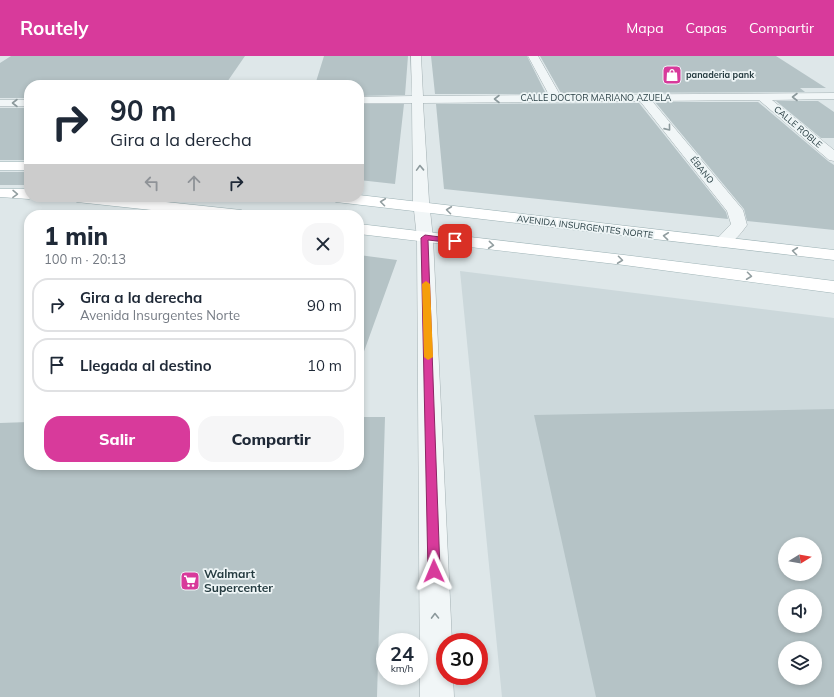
<!DOCTYPE html>
<html lang="es">
<head>
<meta charset="utf-8">
<style>
  :root { --surface:#fff; --page:#f6f6f7; --text:#1f2937; --muted:#747a83; --line:#e0e1e3; --accent:#d83a9b }
  body { margin:0; font-family:Mulish,sans-serif; background:var(--page); color:var(--text); height:100vh; display:flex; flex-direction:column; font-size:15px; white-space:nowrap }
  * { box-sizing:border-box; margin:0 }
  p { font-size:13px; color:var(--muted) }
  .icon { flex:none; width:22px; height:22px; fill:none; stroke:currentColor; stroke-width:2; stroke-linecap:round; stroke-linejoin:round }
  .map { position:relative; flex:1; overflow:hidden }
  .side { position:absolute; left:24px; top:154px; width:340px; height:260px; display:flex; flex-direction:column; background:var(--surface); border-radius:16px; box-shadow:0 2px 6px #0003 }
  .side>* { flex:none }
  .hud { position:absolute; left:24px; top:24px; width:340px; height:122px; border-radius:16px; box-shadow:0 2px 6px #0003; background:#fff; color:var(--text); overflow:hidden }
  .needle { width:26px; rotate:79deg }
  .tools { position:absolute; left:778px; top:481px; display:grid; gap:8px }
  .tools a { display:grid; place-items:center; width:44px; height:44px; border-radius:50%; background:var(--surface); box-shadow:0 2px 6px #0003; font-size:20px }
  .speed { position:absolute; left:376px; top:577px; display:flex; gap:8px; font-size:20px; font-weight:700; text-align:center }
  .speed>* { display:grid; place-content:center; width:52px; height:52px; border-radius:50%; background:var(--surface); box-shadow:0 2px 6px #0003; line-height:1 }
  .speed small { font-size:10px; font-weight:400 }
  .speed .limit { border:6px solid #d22; background:#fff; color:#111 }
  .pin { position:absolute; display:grid; place-items:center; width:34px; height:34px; color:#fff; margin:-17px; border-radius:8px; box-shadow:0 2px 6px #0006 }
  .me { position:absolute; width:44px; margin:-22px; rotate:359deg; stroke-linejoin:round; filter:drop-shadow(0 0 3px #0008) }
  .turn { display:flex; align-items:center; gap:14px; height:84px; padding:0 20px; font-size:18px }
  .turn .icon { width:52px; height:52px; stroke-width:2.5 }
  .turn b { display:block; font-size:28px; line-height:34px }
  .lanes { display:flex; align-items:center; height:38px; padding:0 20px; background:#0003; justify-content:center; gap:20px; direction:ltr }
  .lanes .off { opacity:.35 }
  .round { display:grid; place-items:center; flex:none; width:42px; height:42px; border-radius:16px; background:var(--page) }
  .summary { display:flex; align-items:center; justify-content:space-between; height:68px; padding:0 20px }
  h1 { font-size:24px; font-weight:800; line-height:30px }
  .cta { display:flex; gap:8px; margin-top:auto; padding:8px 20px }
  .cta a { flex:1; height:46px; border-radius:16px; background:var(--accent); color:#fff; font-size:16px; font-weight:800; line-height:46px; text-align:center }
  .cta a+a { background:var(--page); color:var(--text) }
  ul { padding:0; list-style:none }
  li { display:flex; align-items:center; gap:12px; height:54px; margin:0 8px 6px; padding:0 12px; border:2px solid var(--line); border-radius:16px }
  li div { flex:1 }
  li b { display:block; font-size:15px }
  li em { font-style:normal }
  header { display:flex; align-items:center; gap:24px; box-sizing:border-box; height:56px; padding:0 20px; background:var(--accent); color:#fff }
  header strong { font-size:19px }
  nav { display:flex; gap:22px; margin-inline-start:auto; font-size:14px }
  .map>svg:first-child { display:block }
</style>
</head>
<body>
<header>
<strong>Routely</strong>
<nav><a>Mapa</a><a>Capas</a><a>Compartir</a></nav>
</header>
<div class="map">
<svg width="834" height="641" viewBox="0 0 834 641">
  <rect width="100%" height="100%" fill="#dee7e9"/>
  <path fill="#ccd8db" fill-rule="evenodd" d="M460,215L834,262V641H502ZM785,488H815V518H785ZM785,540H815V570H785ZM785,592H815V622H785Z"/>
  <path fill="#b5c3c6" fill-rule="evenodd" d="M11,0H245L225,29H29V42H0V7Z
    M324,0H408L405,39L359,40V29H315Z
    M431,0H527L546,38H435Z
    M540,0H776L826,32H800L805,36L561,37Z
    M776,45H818L834,56V82H821Z
    M655,46H758L828,105L834,109V174L747,165L744,153Z
    M639,47L726,156L728,163L444,133L436,48Z
    M359,48H404L395,128L359,124Z
    M0,52H29V104H0Z
    M0,116H29V129H0Z
    M359,199L397,204L362,301L359,300Z
    M834,353V641H596L534,359ZM785,488H815V518H785ZM785,540H815V570H785ZM785,592H815V622H785Z
    M359,361H385L377,641H0V367L29,366V409H359Z"/>
  <g fill="none" stroke-linecap="round" stroke-linejoin="round">
    <defs>
      <path id="minor" d="M411,0H421L423,40L549,39L528,0H538L560,39L834,37V43L772,44L834,94V105L829,104L759,44L652,45L743,154L747,169C740,179 729,193 716,190L714,186L731,168L727,155L640,45L423,47L429,145L433,182L452,586H445V620H453L454,641H420L417,182L413,145L412,47H359V41L412,40Z
        M0,44H29V50H0Z"/>
      <path id="major" d="M0,106H29V114H0Z
        M0,133H29V141H34L29,143L0,141Z
        M359,139L834,194V204L336,146L331,144L328,141H359Z
        M69,141H119L241,154L247,156L249,159H198L77,146L72,144Z
        M359,168L624,199L834,225V237L624,209L359,178Z"/>
    </defs>
    <use href="#minor" stroke="#a3b0b3" stroke-width="1"/>
    <use href="#major" stroke="#9db2b5" stroke-width="1"/>
    <use href="#minor" fill="#f1f6f7" fill-rule="evenodd"/>
    <use href="#major" fill="#fff" fill-rule="evenodd"/>
  </g>
  <defs><path id="oneway-chevron" d="M-2-3.5L2.5 0L-2 3.5" fill="none" stroke-width="1.6" stroke-linecap="round" stroke-linejoin="round"/></defs>
  <g stroke="#8c999c">
    <use href="#oneway-chevron" transform="translate(795 41) rotate(180)"/>
    <use href="#oneway-chevron" transform="translate(497 43) rotate(180)"/>
    <use href="#oneway-chevron" transform="translate(15 47) rotate(180)"/>
    <use href="#oneway-chevron" transform="translate(668 72) rotate(51)"/>
    <use href="#oneway-chevron" transform="translate(420 112) rotate(-92)"/>
    <use href="#oneway-chevron" transform="translate(435 560) rotate(-91)"/>
  </g>
  <g stroke="#929ea0">
    <use href="#oneway-chevron" transform="translate(15 138) rotate(1)"/>
    <use href="#oneway-chevron" transform="translate(383 146) rotate(-173)"/>
    <use href="#oneway-chevron" transform="translate(449 154) rotate(-173)"/>
    <use href="#oneway-chevron" transform="translate(666 180) rotate(-174)"/>
    <use href="#oneway-chevron" transform="translate(491 189) rotate(6)"/>
    <use href="#oneway-chevron" transform="translate(795 195) rotate(-173)"/>
    <use href="#oneway-chevron" transform="translate(620 204) rotate(7)"/>
    <use href="#oneway-chevron" transform="translate(749 220) rotate(7)"/>
  </g>
  <path fill="#d83a9b" stroke="#8c2665" d="M425,179L455,183L459,185L455,187L428,184L440,515L438,519L434,521L429,519L428,515L421,182Z"/>
  <path fill="#f59e0b" d="M426,225L430,228L433,301L428,304L424,301L422,228Z"/>
  <defs>
    <symbol id="shop-square" viewBox="-11 -11 22 22"><rect x="-9" y="-9" width="18" height="18" rx="4" fill="#d83a9b" stroke="#eef5f6"/><path d="M-5-2.5h2.3a2.7 3.5 0 0 1 5.4 0H5L5.5 6h-11ZM-1.5-2.5h3a1.5 2.3 0 0 0-3 0Z" fill="#fff"/></symbol>
    <symbol id="supermarket-square" viewBox="-11 -11 22 22"><rect x="-9" y="-9" width="18" height="18" rx="4" fill="#d83a9b" stroke="#eef5f6"/><path d="M-6-5.5h2.5l.6 2H6L4.5 2H-2.5L-4.4-4H-6ZM-1.5 3.2a1.3 1.3 0 1 0 .1 0ZM3 3.2a1.3 1.3 0 1 0 .1 0Z" fill="#fff"/></symbol>
  </defs>
  <g fill-rule="evenodd">
    <use href="#shop-square" x="661" y="8" width="22" height="22"/>
    <use href="#supermarket-square" x="179" y="514" width="22" height="22"/>
  </g>
  <g text-anchor="middle" stroke-width="3.5" stroke-linejoin="round" paint-order="stroke">
    <g font-size="9" font-weight="bold" fill="#263c41" stroke="#eef5f6" text-anchor="start">
      <text x="686" y="22">panaderia pank</text>
    </g>
    <g font-size="9" fill="#263c41" stroke="#eef5f6">
      <text x="596" y="45">CALLE DOCTOR MARIANO AZUELA</text>
      <text transform="translate(798 71) rotate(40)" y="3">CALLE ROBLE</text>
      <text transform="translate(702 114) rotate(51)" y="3">ÉBANO</text>
      <text transform="translate(585 171) rotate(7)" y="3">AVENIDA INSURGENTES NORTE</text>
    </g>
    <g font-size="12" font-weight="bold" fill="#263c41" stroke="#eef5f6" text-anchor="start">
      <text x="204" y="522">Walmart<tspan x="204" dy="14">Supercenter</tspan></text>
    </g>
  </g>
</svg>
<div class="tools">
<a><svg class="needle" viewBox="-14 -14 28 28"><path d="M0-13l5 13h-10z" fill="#e53935"/><path d="M0 13l5-13h-10z" fill="#747a83"/></svg></a>
<a><svg class="icon" aria-label="sound" viewBox="0 0 24 24"><path d="M4 9h4l5-4v14l-5-4H4zM17 9q2 3 0 6"/></svg></a>
<a><svg class="icon" aria-label="layers" viewBox="0 0 24 24"><path d="M12 4l9 5-9 5-9-5zM3 14l9 5 9-5"/></svg></a>
</div>
<div class="speed"><div>24<small>km/h</small></div><div class="limit">30</div></div>
<div class="pin" style="left:455px;top:185px;background:#d93025"><svg class="icon" aria-label="arrive" viewBox="0 0 24 24"><path d="M6 21V4h12l-3 4 3 4H6"/></svg></div>
<svg class="me" style="left:434px;top:515px" viewBox="-20 -20 40 40"><path d="M0-17L14 15 0 8-14 15z" fill="#d83a9b" stroke="#fff" stroke-width="4"/></svg>
<div class="hud">
<div class="turn"><svg class="icon" aria-label="right" viewBox="0 0 24 24"><path d="M7 20v-9h11M14 6l5 5-5 5"/></svg><div><b>90 m</b>Gira a la derecha</div></div>
<div class="lanes"><svg class="icon off" aria-label="left" viewBox="0 0 24 24"><path d="M17 20v-9H6M10 6l-5 5 5 5"/></svg><svg class="icon off" aria-label="ahead" viewBox="0 0 24 24"><path d="M12 20V5M6 11l6-6 6 6"/></svg><svg class="icon" aria-label="right" viewBox="0 0 24 24"><path d="M7 20v-9h11M14 6l5 5-5 5"/></svg></div>
</div>
<section class="side">
<div class="summary"><div><h1>1 min</h1><p>100 m · 20:13</p></div><a class="round"><svg class="icon" aria-label="close" viewBox="0 0 24 24"><path d="M6 6l12 12M18 6L6 18"/></svg></a></div>
<ul>
<li><svg class="icon" aria-label="right" viewBox="0 0 24 24"><path d="M7 20v-9h11M14 6l5 5-5 5"/></svg><div><b>Gira a la derecha</b><p>Avenida Insurgentes Norte</p></div><em>90 m</em></li>
<li><svg class="icon" aria-label="arrive" viewBox="0 0 24 24"><path d="M6 21V4h12l-3 4 3 4H6"/></svg><div><b>Llegada al destino</b></div><em>10 m</em></li>
</ul>
<div class="cta"><a>Salir</a><a>Compartir</a></div>
</section>
</div>
</body>
</html>
